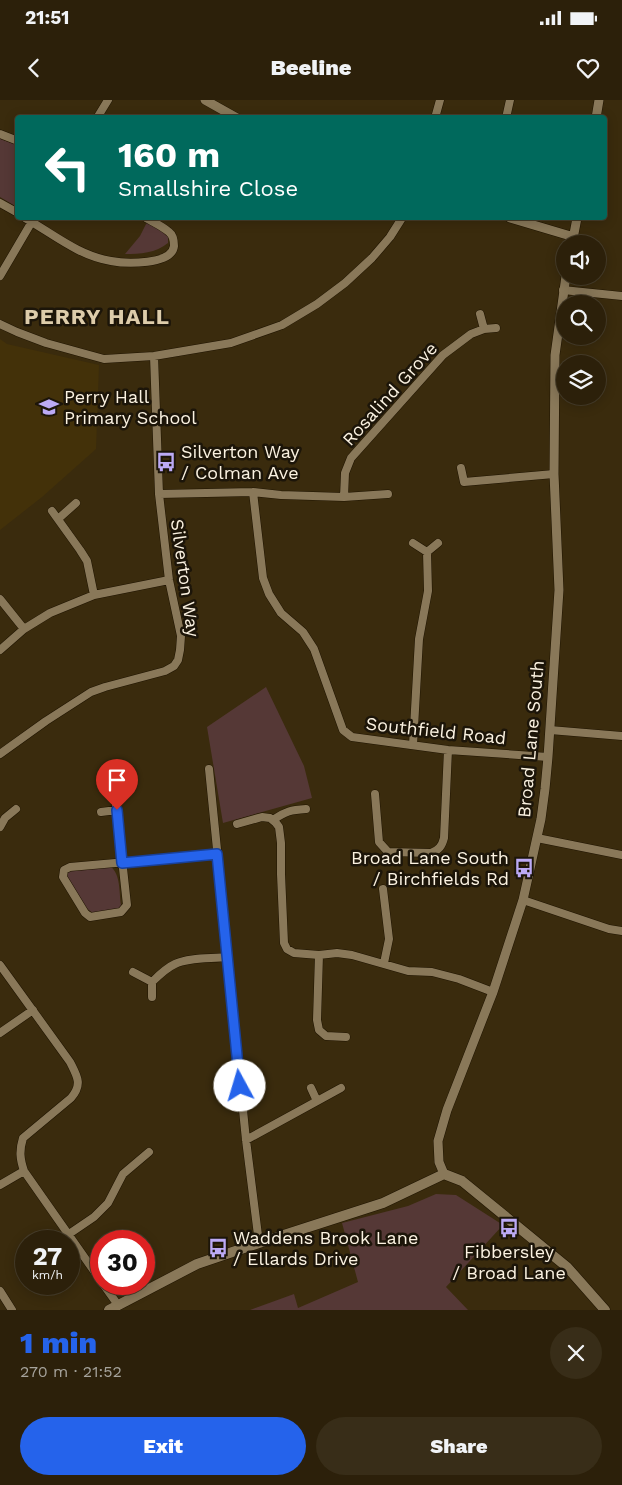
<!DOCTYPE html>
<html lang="en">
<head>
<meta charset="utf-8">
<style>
  :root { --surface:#2c200a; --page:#382d18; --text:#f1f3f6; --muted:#a6a39c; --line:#483e2b; --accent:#2563eb }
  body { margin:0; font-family:"Work Sans",sans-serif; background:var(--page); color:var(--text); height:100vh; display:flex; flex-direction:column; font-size:19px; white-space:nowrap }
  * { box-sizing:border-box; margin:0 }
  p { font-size:16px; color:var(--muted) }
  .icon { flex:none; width:28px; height:28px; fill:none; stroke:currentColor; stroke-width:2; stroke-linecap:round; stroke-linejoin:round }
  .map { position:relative; height:1210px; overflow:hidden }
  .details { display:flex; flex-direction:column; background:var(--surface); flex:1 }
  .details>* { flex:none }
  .guide { position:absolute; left:15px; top:15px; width:592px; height:105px; border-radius:5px; box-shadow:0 2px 12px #0003,0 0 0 1px var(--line); background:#00695c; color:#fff; overflow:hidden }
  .controls { position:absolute; left:556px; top:135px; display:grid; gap:10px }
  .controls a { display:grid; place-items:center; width:50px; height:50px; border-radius:50%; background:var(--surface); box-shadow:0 2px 12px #0003,0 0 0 1px var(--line); font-size:25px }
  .speed { position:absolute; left:15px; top:1130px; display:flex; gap:10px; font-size:25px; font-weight:700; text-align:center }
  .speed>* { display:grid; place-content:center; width:65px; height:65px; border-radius:50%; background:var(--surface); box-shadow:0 2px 12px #0003,0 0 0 1px var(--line); line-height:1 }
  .speed small { font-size:12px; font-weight:400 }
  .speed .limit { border:8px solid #d22; background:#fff; color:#111 }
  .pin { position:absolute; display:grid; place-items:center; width:42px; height:42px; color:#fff; margin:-51px -21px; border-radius:50% 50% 50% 0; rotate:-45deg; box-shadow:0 0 5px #0007 }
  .pin .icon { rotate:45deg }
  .me { position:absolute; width:55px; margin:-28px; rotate:354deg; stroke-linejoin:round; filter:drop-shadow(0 0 4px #0008) }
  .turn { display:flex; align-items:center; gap:18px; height:105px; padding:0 20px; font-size:22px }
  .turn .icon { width:65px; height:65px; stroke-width:2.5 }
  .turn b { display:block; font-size:35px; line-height:42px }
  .round { display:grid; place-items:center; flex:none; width:52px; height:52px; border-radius:26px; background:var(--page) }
  .head { display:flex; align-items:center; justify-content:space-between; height:85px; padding:0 20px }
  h1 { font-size:30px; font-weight:800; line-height:38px; color:var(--accent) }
  .cta { display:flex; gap:10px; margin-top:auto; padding:10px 20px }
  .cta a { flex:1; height:58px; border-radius:30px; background:var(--accent); color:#fff; font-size:20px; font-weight:800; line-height:58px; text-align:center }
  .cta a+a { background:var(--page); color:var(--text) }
  .status { display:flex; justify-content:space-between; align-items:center; height:35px; padding:0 25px; background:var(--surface); direction:ltr }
  .status svg { height:14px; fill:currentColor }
  header { display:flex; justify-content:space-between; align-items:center; height:65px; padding:0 20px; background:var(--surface); font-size:22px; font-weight:800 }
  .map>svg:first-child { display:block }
</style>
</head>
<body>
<div class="status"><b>21:51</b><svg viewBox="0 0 49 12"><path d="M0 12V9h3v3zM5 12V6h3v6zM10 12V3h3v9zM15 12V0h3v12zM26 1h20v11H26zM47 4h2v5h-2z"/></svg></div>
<header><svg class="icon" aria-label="back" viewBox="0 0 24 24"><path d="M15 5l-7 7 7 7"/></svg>Beeline<svg class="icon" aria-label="heart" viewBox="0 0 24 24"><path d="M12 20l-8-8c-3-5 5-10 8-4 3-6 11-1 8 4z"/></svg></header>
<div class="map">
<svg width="622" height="1210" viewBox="0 0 622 1210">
  <rect width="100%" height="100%" fill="#3a2b0d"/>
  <path fill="#433109" d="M0,239L7,244L99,265L96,349L42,397L0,430Z"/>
  <path fill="#553836" d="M0,39L17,45V107L0,97Z
    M147,122L168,135V143C156,153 140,154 125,154L140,136Z
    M266,587L304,666L312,698L223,723L207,627Z
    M110,766C121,774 119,792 121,805L120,808L93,813L86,808L66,778L67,773L71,770Z
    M436,1094L456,1095L503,1125L446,1187L468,1210H250L294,1194L298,1208L358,1182L342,1123L408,1106Z"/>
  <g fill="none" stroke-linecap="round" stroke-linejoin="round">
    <defs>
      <path id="minor" d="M97,18L108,0
        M435,18L440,0
        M506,18L510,0
        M0,34L18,41
        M0,103L18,113
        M25,118C53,134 79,156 111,161C126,164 172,165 174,146C174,141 173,135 169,132C162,126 153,122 146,118
        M0,176L34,118
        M563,190L622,196
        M480,214L484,229
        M0,224L17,232L46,243L104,259L154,256L231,243L282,225L317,204L345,183L372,158L390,137L402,118
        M461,368L464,382L554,374
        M253,392L263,478L269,494L281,513L303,532L314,549L343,630L352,637L448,650L548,657
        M159,394L253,392L281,395L344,397L388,394
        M344,397L345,373L351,358L443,255L471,234L484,229L496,228
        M52,411L80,450L87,461L94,495
        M58,419L76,403
        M413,443L427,452L438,443
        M0,499L24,529
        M0,550L24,529L50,513L94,495L169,480
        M550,630L622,636
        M413,645L419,539L428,491L427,452
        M0,654L46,621L91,592L105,587L165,571L174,566L178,560L180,550L181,536L169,480L159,394L154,256
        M209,669L246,1040L259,1143
        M375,694L379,742L388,752L431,753C439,750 442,746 444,738L448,650
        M115,695L127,805L121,812L90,817L85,813L63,777L64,770L70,767L217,754
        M101,712L117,710
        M273,720C286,711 291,710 306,709
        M237,724L262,717L270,718L276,723L279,727L281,743V774L284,843L287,849L294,853L319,855L337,853L352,855L408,871L432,872L459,879L493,892
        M0,727L5,718L16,709
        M537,738L622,755
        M383,789L389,839L384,863
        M523,800L609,829L622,831
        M319,855L317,920L319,930L326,936L346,937
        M0,865L70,962C77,976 83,984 71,998L23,1038C19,1051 20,1059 24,1071L101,1181
        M133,872L152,882V897
        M152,882C159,875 166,868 175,864C190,857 211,859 227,857
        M0,933L33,910
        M311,988L317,1001
        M246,1040L341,988
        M0,1085L24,1071
        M69,1134L94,1117L108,1103L123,1074L149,1052
        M103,1184L118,1205
        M0,1191L12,1210"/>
      <path id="tertiary" d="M205,0L237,18
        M596,18L599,0
        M510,118L574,137
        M572,144L577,118
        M444,1074L439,1062L438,1041L447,1010L493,892L523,800L541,719L545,689L548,657L559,490L554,374L555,255L566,176"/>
      <path id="secondary" d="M109,1210L197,1164L259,1143L383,1103L444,1074L462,1081L567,1167L605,1210"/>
    </defs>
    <use href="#minor" stroke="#1f1401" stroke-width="9"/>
    <use href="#tertiary" stroke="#1f1401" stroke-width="10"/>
    <use href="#secondary" stroke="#1f1401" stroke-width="11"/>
    <use href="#minor" stroke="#897859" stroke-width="8"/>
    <use href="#tertiary" stroke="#897859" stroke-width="9"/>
    <use href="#secondary" stroke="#897859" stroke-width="10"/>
  </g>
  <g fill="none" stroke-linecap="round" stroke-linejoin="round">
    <defs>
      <path id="route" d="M117,710L122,763L217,754L240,986"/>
    </defs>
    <use href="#route" stroke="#184099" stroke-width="12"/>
    <use href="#route" stroke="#2563eb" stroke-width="9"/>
  </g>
  <defs>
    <symbol id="school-bare" viewBox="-9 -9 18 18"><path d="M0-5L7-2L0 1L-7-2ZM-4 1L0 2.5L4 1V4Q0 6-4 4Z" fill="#bcaaf5" stroke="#1c1509" stroke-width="2.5" paint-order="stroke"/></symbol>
    <symbol id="bus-bare" viewBox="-9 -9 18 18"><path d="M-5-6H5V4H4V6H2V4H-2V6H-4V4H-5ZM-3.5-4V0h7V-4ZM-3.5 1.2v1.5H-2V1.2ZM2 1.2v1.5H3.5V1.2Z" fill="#bcaaf5" stroke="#1c1509" stroke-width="2.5" paint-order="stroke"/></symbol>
  </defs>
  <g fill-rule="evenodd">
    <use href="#school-bare" x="35" y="293" width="28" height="28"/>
    <use href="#bus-bare" x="152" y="348" width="28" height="28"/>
    <use href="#bus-bare" x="510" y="754" width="28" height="28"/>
    <use href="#bus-bare" x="495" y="1114" width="28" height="28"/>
    <use href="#bus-bare" x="204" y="1134" width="28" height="28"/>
  </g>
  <g text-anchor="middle" stroke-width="5" stroke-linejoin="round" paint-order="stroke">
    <g font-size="18" fill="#fbf2e1" stroke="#1c1509">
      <text transform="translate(390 294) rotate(-48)" y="6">Rosalind Grove</text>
      <text transform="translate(185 478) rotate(82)" y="6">Silverton Way</text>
      <text transform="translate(436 631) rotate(6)" y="6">Southfield Road</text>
      <text transform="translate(531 639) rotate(-85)" y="6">Broad Lane South</text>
    </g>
    <g font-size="18" fill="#fbf2e1" stroke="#1c1509" text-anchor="start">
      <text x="64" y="303">Perry Hall<tspan x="64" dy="21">Primary School</tspan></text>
      <text x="181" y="358">Silverton Way<tspan x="181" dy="21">/ Colman Ave</tspan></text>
      <text x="509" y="764" text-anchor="end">Broad Lane South<tspan x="509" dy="21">/ Birchfields Rd</tspan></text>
      <text x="233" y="1144">Waddens Brook Lane<tspan x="233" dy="21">/ Ellards Drive</tspan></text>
      <text x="509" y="1158" text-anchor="middle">Fibbersley<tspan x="509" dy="21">/ Broad Lane</tspan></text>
    </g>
    <g font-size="22" font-weight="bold" letter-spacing="1" fill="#dca" stroke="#1c1509">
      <text x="97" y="224">PERRY HALL</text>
    </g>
  </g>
</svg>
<div class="controls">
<a><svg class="icon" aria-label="sound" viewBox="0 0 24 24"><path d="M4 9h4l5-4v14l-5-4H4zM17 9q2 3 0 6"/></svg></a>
<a><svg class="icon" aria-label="search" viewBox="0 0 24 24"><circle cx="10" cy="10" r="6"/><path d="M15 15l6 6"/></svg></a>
<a><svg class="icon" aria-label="layers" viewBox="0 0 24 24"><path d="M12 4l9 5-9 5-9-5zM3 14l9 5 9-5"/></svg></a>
</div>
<div class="speed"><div>27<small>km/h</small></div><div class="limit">30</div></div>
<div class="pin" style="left:117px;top:710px;background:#d93025"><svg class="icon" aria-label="arrive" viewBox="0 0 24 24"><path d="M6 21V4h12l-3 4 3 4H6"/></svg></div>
<svg class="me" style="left:240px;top:986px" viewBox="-20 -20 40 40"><circle r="19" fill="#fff"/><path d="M0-13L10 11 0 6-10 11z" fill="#2563eb"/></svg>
<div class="guide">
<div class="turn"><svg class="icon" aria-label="left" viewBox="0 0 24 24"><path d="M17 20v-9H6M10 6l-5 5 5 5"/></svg><div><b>160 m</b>Smallshire Close</div></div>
</div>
</div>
<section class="details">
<div class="head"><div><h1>1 min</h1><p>270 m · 21:52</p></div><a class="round"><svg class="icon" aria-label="close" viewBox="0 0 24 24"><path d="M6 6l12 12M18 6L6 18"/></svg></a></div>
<div class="cta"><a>Exit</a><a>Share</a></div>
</section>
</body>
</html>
